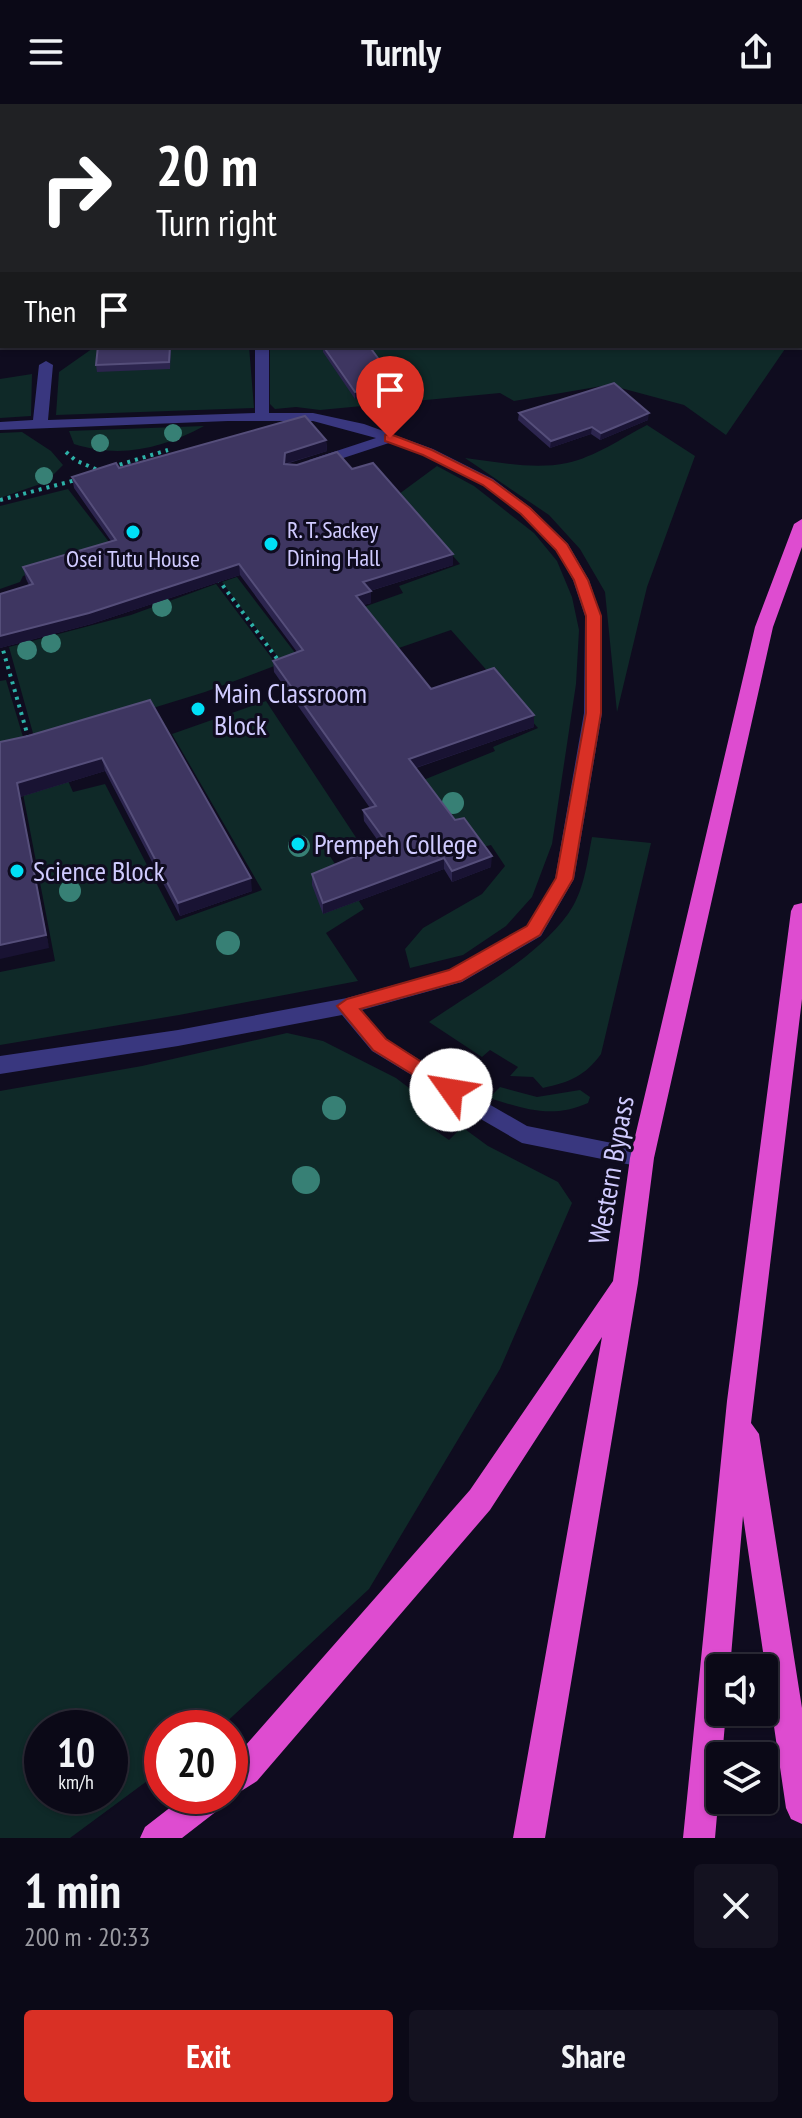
<!DOCTYPE html>
<html lang="en">
<head>
<meta charset="utf-8">
<style>
  :root { --surface:#0b0917; --page:#141220; --text:#f1f3f6; --muted:#9a9aa1; --line:#2b2a36; --accent:#d93025 }
  body { margin:0; font-family:"PT Sans Narrow",sans-serif; background:var(--page); color:var(--text); height:100vh; display:flex; flex-direction:column; font-size:30px; white-space:nowrap }
  * { box-sizing:border-box; margin:0 }
  p { font-size:26px; color:var(--muted) }
  .icon { flex:none; width:44px; height:44px; fill:none; stroke:currentColor; stroke-width:2; stroke-linecap:round; stroke-linejoin:round }
  .map { position:relative; height:1734px; overflow:hidden }
  .sheet { display:flex; flex-direction:column; background:var(--surface); flex:1 }
  .sheet>* { flex:none }
  .top-card { position:absolute; left:0px; top:0px; width:802px; height:244px; box-shadow:0 2px 6px #0004,0 0 0 2px var(--line); background:#202124; color:#fff; overflow:hidden }
  .fabs { position:absolute; left:706px; top:1550px; display:grid; gap:16px }
  .fabs a { display:grid; place-items:center; width:72px; height:72px; border-radius:8px; background:var(--surface); box-shadow:0 2px 6px #0004,0 0 0 2px var(--line); font-size:40px }
  .speed { position:absolute; left:24px; top:1606px; display:flex; gap:16px; font-size:40px; font-weight:700; text-align:center }
  .speed>* { display:grid; place-content:center; width:104px; height:104px; border-radius:50%; background:var(--surface); box-shadow:0 2px 6px #0004,0 0 0 2px var(--line); line-height:1 }
  .speed small { font-size:20px; font-weight:400 }
  .speed .limit { border:12px solid #d22; background:#fff; color:#111 }
  .pin { position:absolute; display:grid; place-items:center; width:68px; height:68px; color:#fff; margin:-82px -34px; border-radius:50% 50% 50% 0; rotate:-45deg; box-shadow:0 0 8px #0007 }
  .pin .icon { rotate:45deg }
  .me { position:absolute; width:88px; margin:-44px; rotate:302deg; stroke-linejoin:round; filter:drop-shadow(0 0 6px #0008) }
  .turn { display:flex; align-items:center; gap:28px; height:168px; padding:0 24px; font-size:36px }
  .turn .icon { width:104px; height:104px; stroke-width:2.5 }
  .turn b { display:block; font-size:56px; line-height:68px }
  .then { display:flex; align-items:center; height:76px; padding:0 24px; background:#0003; gap:16px; font-size:30px }
  .round { display:grid; place-items:center; flex:none; width:84px; height:84px; border-radius:8px; background:var(--page) }
  .overview { display:flex; align-items:center; justify-content:space-between; height:136px; padding:0 24px }
  h1 { font-size:48px; font-weight:600; line-height:60px }
  .action { display:flex; gap:16px; margin-top:auto; padding:16px 24px }
  .action a { flex:1; height:92px; border-radius:8px; background:var(--accent); color:#fff; font-size:32px; font-weight:600; line-height:92px; text-align:center }
  .action a+a { background:var(--page); color:var(--text) }
  header { display:flex; justify-content:space-between; align-items:center; height:104px; padding:0 24px; background:var(--surface); font-size:36px; font-weight:600 }
  .map>svg:first-child { display:block }
</style>
</head>
<body>
<header><svg class="icon" aria-label="menu" viewBox="0 0 24 24"><path d="M4 6h16M4 12h16M4 18h16"/></svg>Turnly<svg class="icon" aria-label="share" viewBox="0 0 24 24"><path d="M12 15V3M7 8l5-5 5 5M5 13v7h14v-7"/></svg></header>
<div class="map">
<svg width="802" height="1734" viewBox="0 0 802 1734">
  <rect width="100%" height="100%" fill="#0f0c1f"/>
  <path fill="#0f2928" fill-rule="evenodd" d="M150,0H802V217L800,220V2Z
    M96,242H249L254,304L56,311L59,268Z
    M270,242H787L726,331L684,301L617,283L602,282L514,297L500,289L320,306L296,303L275,305L270,300Z
    M32,270L31,312L0,314V275Z
    M647,321L695,352L647,483L617,608L605,488L580,445L549,411L465,354C498,358 534,366 567,359C595,353 622,334 647,321Z
    M204,322C163,344 121,355 74,340L69,327Z
    M22,328L51,347L63,361L46,378L0,394V329Z
    M437,362L474,382L534,429L557,457L572,493L579,526L576,580L552,740L532,793L506,822L463,851L410,864L405,845L423,824L482,790L505,762L491,741C452,752 429,707 411,681L495,647L493,643L538,624L451,526L396,545L361,504L403,489L399,482L460,460L399,390Z
    M68,385L130,465L96,453L23,472L20,478L0,485V402Z
    M237,473L299,554L283,560L222,478Z
    M216,480L277,561L205,588L36,640L9,543L131,511Z
    M6,576L26,643L0,648V577Z
    M266,597L357,735L326,746L364,805L326,829L358,877L179,911L0,941V868L55,857L20,674L62,663L73,688L105,680L176,817L262,786L172,630Z
    M592,733L651,739L601,950C585,972 570,978 543,984L533,973L510,972L518,963L490,946L482,953L429,918C475,886 534,856 568,810C584,788 587,759 592,733Z
    M287,929L323,937L396,974L434,1003L422,1017L449,1036L462,1023L488,1042L558,1078L572,1099L500,1265L369,1485L220,1624H162V1666L70,1734H0V987L142,962ZM110,1624V1692H42V1624Z
    M500,983L537,993L580,986L590,993L588,999C552,1015 525,1005 489,994Z"/>
  <g fill="none" stroke-linecap="round" stroke-linejoin="round">
    <path stroke="#2db1a8" stroke-width="4" stroke-dasharray="3 5" stroke-linecap="butt" d="M66,348L75,356L100,367
      M112,363L168,346
      M0,396L76,376
      M218,475L281,560
      M1,539L29,636"/>
    <path fill="#39377f" fill-rule="evenodd" d="M0,150H2V158H0Z
      M255,242H269V309H313L364,320L433,345L493,375L531,404L568,440L589,476L601,512L602,609L574,775L541,832L462,878L362,906L386,935L459,980L462,986L459,992L451,995L372,947L342,911L178,942L0,970V952L178,926L347,894L449,866L527,822L555,775L584,609L585,512L573,476L556,445L521,410L483,381L423,351L389,339L319,362H309V356L376,334L313,317H228L0,326V318L33,316L39,261L46,257L53,261L48,316L255,309Z
      M480,995L527,1022L642,1045L650,1047L653,1054L650,1061L642,1063L522,1039L472,1010L469,1004L472,998Z"/>
    <path fill="#de4cd0" fill-rule="evenodd" d="M802,415V443L773,523L654,1054L638,1179L545,1734H513L602,1233L490,1406L257,1677L230,1694L227,1692L222,1703L182,1734H140L145,1723L185,1692H230V1659L470,1386L613,1177L630,1054L755,523L794,420Z
      M802,799V895L751,1319L759,1330L802,1604V1720L791,1715L786,1704L743,1412L730,1564H720V1608H726L715,1734H683L727,1297L791,807L794,801Z"/>
  </g>
  <g fill="#378075">
    <circle cx="173" cy="329" r="9"/>
    <circle cx="100" cy="339" r="9"/>
    <circle cx="44" cy="372" r="9"/>
    <circle cx="162" cy="503" r="10"/>
    <circle cx="51" cy="539" r="10"/>
    <circle cx="27" cy="546" r="10"/>
    <circle cx="453" cy="699" r="11"/>
    <circle cx="299" cy="742" r="11"/>
    <circle cx="70" cy="787" r="11"/>
    <circle cx="228" cy="839" r="12"/>
    <circle cx="334" cy="1004" r="12"/>
    <circle cx="306" cy="1076" r="14"/>
  </g>
  <path fill="#2c254e" d="M98,242H171L170,265L97,268L96,261Z
    M323,242L397,280V287L355,295L323,248Z
    M519,309L648,316L600,336L591,330L550,344L518,316Z
    M326,336L327,347L286,360L352,365L453,461L370,487L371,499L363,501L431,585L534,611V623L416,664L491,763L452,778L444,765L323,810L312,781V770L381,741L364,717L363,706L370,704L274,568L273,557L297,548L240,471L91,520L0,544V490L29,481L26,475L23,463L111,437L74,384L72,373L119,364Z
    M150,596L252,787L180,812L105,667L20,693L49,844L0,638L28,632Z"/>
  <path fill="#191333" d="M397,280V287L355,295V288Z
    M649,309L648,316L600,336L601,329Z
    M592,323L591,330L550,344L551,337Z
    M326,336L327,347L284,360L285,349Z
    M453,450V461L363,489V478Z
    M239,460L240,471L91,520L0,544V532Z
    M371,487V499L356,503V492Z
    M534,611V623L409,666V655Z
    M102,654L105,667L20,693L49,844L0,855V841L17,679Z
    M492,752L491,763L452,778V767Z
    M444,754V765L323,810V799Z
    M251,774L252,787L180,812L178,799Z"/>
  <path fill="#3e3661" stroke="#554e7a" stroke-width="2" d="M98,242H170L169,258L96,261Z
    M323,242H369L397,280L355,288Z
    M614,279L649,309L601,329L592,323L551,337L519,309Z
    M305,312L326,336L285,349L284,360L297,361L337,348L352,365L373,359L453,450L363,478L371,487L356,492L431,585L494,564L534,611L409,655L455,716L464,714L492,752L452,767L444,754L323,799L312,770L387,739L363,706L376,702L273,557L303,546L239,460L89,509L0,532V490L33,480L23,463L116,436L72,373L116,359L119,364Z
    M150,596L251,774L178,799L102,654L17,679L46,831L0,841V638L28,632Z"/>
  <path fill="#d93025" stroke="#8d1f18" stroke-width="2" d="M390,330L432,346L492,376L530,404L567,440L588,476L601,512V609L573,775L540,831L461,877L360,905L386,935L457,981L460,986L457,992L451,994L373,946L337,902L347,895L449,866L527,822L556,774L586,609V512L574,476L556,446L521,410L483,381L423,351L385,337V331Z"/>
  <g fill="#00dff6" stroke="#0f0c1f" stroke-width="3">
    <circle cx="133" cy="428" r="8"/>
    <circle cx="271" cy="440" r="8"/>
    <circle cx="198" cy="605" r="8"/>
    <circle cx="298" cy="740" r="8"/>
    <circle cx="17" cy="767" r="8"/>
  </g>
  <g text-anchor="middle" stroke-width="6" stroke-linejoin="round" paint-order="stroke">
    <g font-size="24" fill="#d0cbff" stroke="#0f0c1f" text-anchor="start">
      <text x="287" y="434">R. T. Sackey<tspan x="287" dy="28">Dining Hall</tspan></text>
      <text x="133" y="463" text-anchor="middle">Osei Tutu House</text>
    </g>
    <g font-size="28" fill="#d0cbff" stroke="#0f0c1f" text-anchor="start">
      <text x="214" y="599">Main Classroom<tspan x="214" dy="32">Block</tspan></text>
      <text x="314" y="750">Prempeh College</text>
      <text x="33" y="777">Science Block</text>
    </g>
    <g font-size="28" fill="#d0cbff" stroke="#0f0c1f">
      <text transform="translate(611 1066) rotate(-80)" y="10">Western Bypass</text>
    </g>
  </g>
</svg>
<div class="fabs">
<a><svg class="icon" aria-label="sound" viewBox="0 0 24 24"><path d="M4 9h4l5-4v14l-5-4H4zM17 9q2 3 0 6"/></svg></a>
<a><svg class="icon" aria-label="layers" viewBox="0 0 24 24"><path d="M12 4l9 5-9 5-9-5zM3 14l9 5 9-5"/></svg></a>
</div>
<div class="speed"><div>10<small>km/h</small></div><div class="limit">20</div></div>
<div class="pin" style="left:390px;top:334px;background:#d93025"><svg class="icon" aria-label="arrive" viewBox="0 0 24 24"><path d="M6 21V4h12l-3 4 3 4H6"/></svg></div>
<svg class="me" style="left:451px;top:986px" viewBox="-20 -20 40 40"><circle r="19" fill="#fff"/><path d="M0-13L10 11 0 6-10 11z" fill="#d93025"/></svg>
<div class="top-card">
<div class="turn"><svg class="icon" aria-label="right" viewBox="0 0 24 24"><path d="M7 20v-9h11M14 6l5 5-5 5"/></svg><div><b>20 m</b>Turn right</div></div>
<div class="then">Then<svg class="icon" aria-label="arrive" viewBox="0 0 24 24"><path d="M6 21V4h12l-3 4 3 4H6"/></svg></div>
</div>
</div>
<section class="sheet">
<div class="overview"><div><h1>1 min</h1><p>200 m · 20:33</p></div><a class="round"><svg class="icon" aria-label="close" viewBox="0 0 24 24"><path d="M6 6l12 12M18 6L6 18"/></svg></a></div>
<div class="action"><a>Exit</a><a>Share</a></div>
</section>
</body>
</html>
